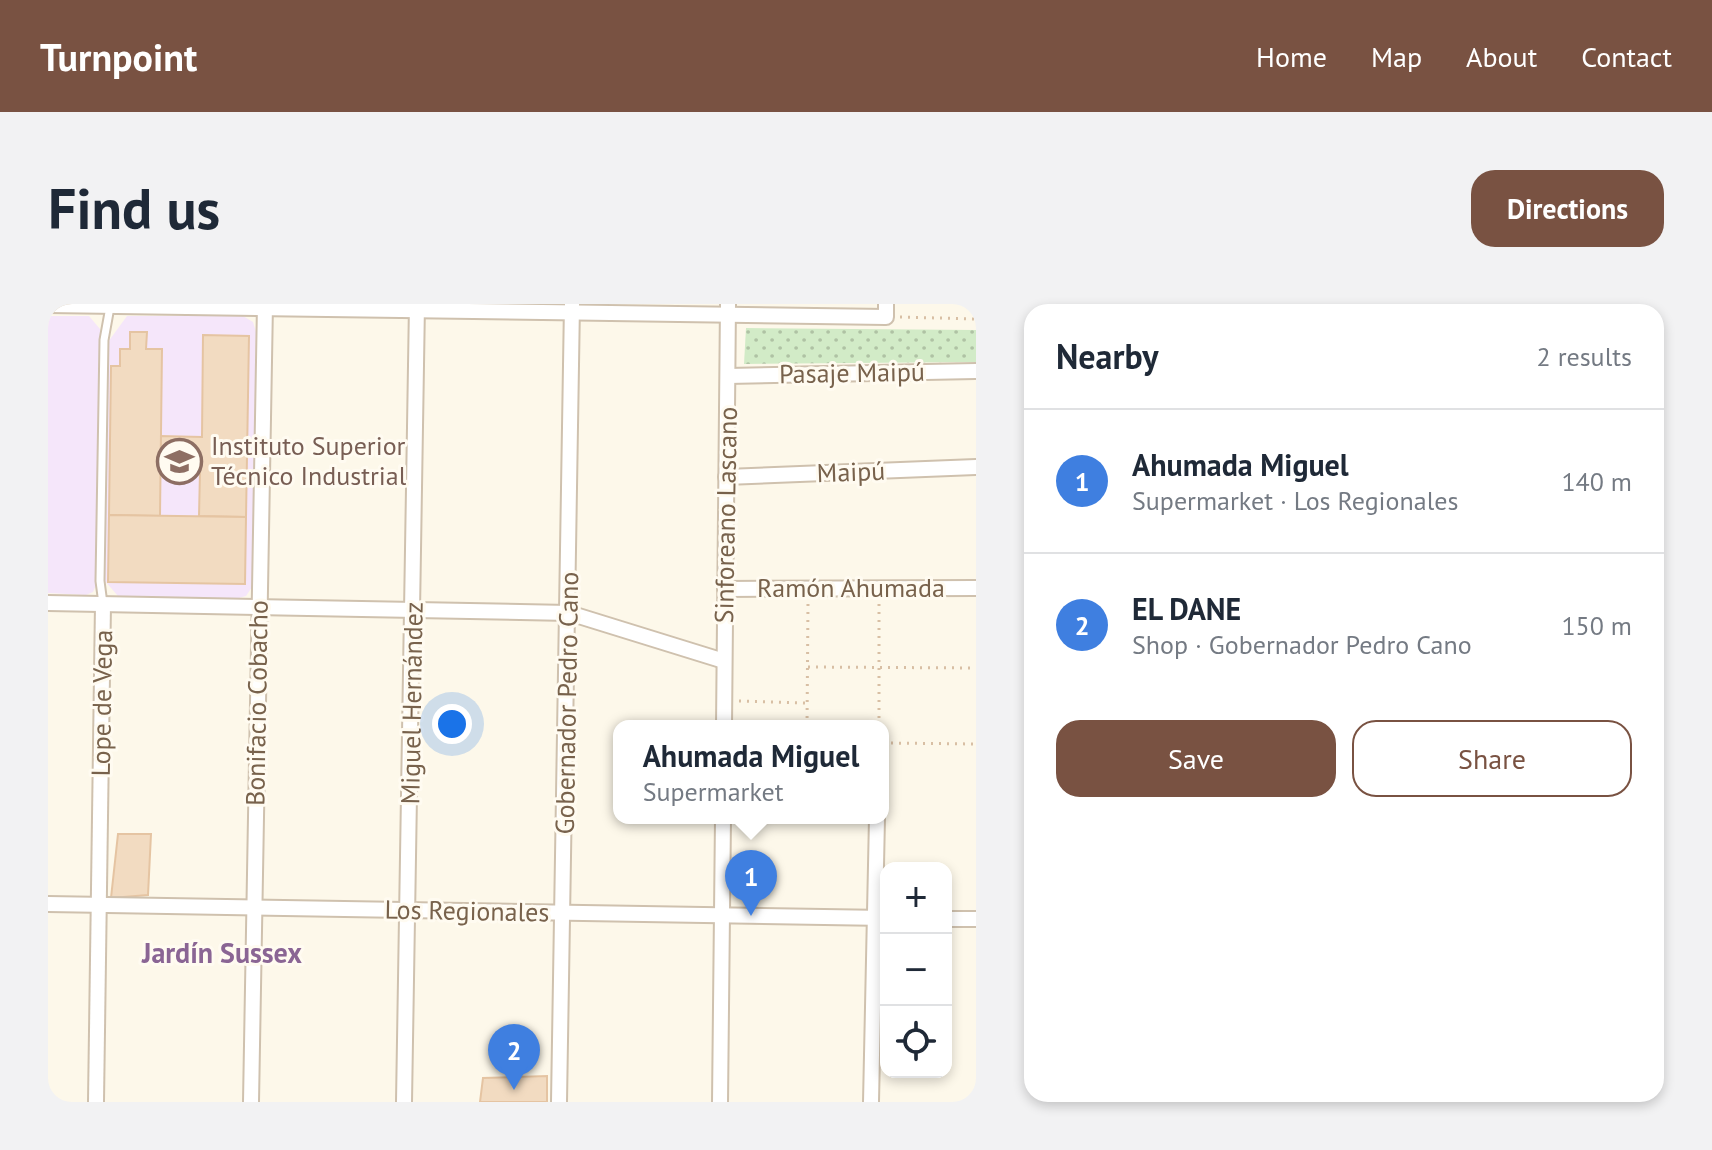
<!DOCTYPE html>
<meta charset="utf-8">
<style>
body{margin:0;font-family:"PT Sans",sans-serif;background:#f2f2f3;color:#1f2937}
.controls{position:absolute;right:24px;bottom:24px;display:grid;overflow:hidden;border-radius:16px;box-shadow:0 4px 12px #0003}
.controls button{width:72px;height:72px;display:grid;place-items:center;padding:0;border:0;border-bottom:2px solid #e0e1e3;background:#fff;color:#1f2937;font:40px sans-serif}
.you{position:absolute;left:404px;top:420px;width:28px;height:28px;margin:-20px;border:6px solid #fff;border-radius:50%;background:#1a73e8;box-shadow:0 0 0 12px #1a73e833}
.badge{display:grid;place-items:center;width:52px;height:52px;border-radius:50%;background:#795242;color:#fff;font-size:26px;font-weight:700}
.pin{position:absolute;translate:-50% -66px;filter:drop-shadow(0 2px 4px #0008)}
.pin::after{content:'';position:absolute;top:42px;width:28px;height:24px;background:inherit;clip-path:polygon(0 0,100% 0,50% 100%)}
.popup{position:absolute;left:565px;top:416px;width:276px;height:104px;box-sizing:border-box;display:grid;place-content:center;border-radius:16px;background:#fff;filter:drop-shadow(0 2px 6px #0005);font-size:26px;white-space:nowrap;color:#747a83}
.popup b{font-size:30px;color:#1f2937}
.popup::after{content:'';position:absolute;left:50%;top:100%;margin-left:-16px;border:16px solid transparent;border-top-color:#fff}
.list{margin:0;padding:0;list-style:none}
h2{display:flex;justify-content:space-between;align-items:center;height:104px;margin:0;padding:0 32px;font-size:34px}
h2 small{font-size:26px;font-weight:400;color:#747a83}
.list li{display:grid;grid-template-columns:52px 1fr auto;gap:24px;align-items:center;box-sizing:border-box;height:144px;padding:0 32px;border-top:2px solid #e0e1e3}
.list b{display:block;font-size:30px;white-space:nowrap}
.list p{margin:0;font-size:26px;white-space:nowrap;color:#747a83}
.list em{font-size:26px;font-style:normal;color:#747a83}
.actions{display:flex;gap:16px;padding:24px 32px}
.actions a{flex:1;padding:18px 0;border:2px solid #795242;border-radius:24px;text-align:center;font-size:28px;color:#795242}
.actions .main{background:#795242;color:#fff}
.icon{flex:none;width:44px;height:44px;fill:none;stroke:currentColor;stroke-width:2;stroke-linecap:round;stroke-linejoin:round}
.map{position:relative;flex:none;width:928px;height:798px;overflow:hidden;border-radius:24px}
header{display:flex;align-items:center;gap:48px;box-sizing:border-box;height:112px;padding:0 40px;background:#795242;color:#fff}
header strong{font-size:38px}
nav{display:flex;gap:44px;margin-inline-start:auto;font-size:28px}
.intro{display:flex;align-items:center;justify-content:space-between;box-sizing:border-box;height:192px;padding:0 48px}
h1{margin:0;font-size:56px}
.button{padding:20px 36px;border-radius:24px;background:#795242;color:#fff;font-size:28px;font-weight:700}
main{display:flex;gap:48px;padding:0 48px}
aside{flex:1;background:#fff;border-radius:24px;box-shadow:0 4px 12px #0003}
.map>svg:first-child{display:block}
</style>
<header>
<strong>Turnpoint</strong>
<nav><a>Home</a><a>Map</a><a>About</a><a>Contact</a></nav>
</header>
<div class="intro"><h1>Find us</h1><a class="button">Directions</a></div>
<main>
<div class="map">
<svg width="928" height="798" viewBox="0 0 928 798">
<defs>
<pattern id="grass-dots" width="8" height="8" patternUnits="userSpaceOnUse" patternTransform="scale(2)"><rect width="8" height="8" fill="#d2ebc7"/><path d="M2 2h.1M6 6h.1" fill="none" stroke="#afc2a4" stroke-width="1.8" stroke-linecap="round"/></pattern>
</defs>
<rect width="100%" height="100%" fill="#fdf8ea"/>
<!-- education -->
<g fill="#f5e6fa">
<path d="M 0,12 L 41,12 L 52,25 L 49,279 L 45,288 L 38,291 L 0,289 Z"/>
<path d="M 79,12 L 195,12 L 205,18 L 208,28 L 204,283 L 198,292 L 187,295 L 70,292 L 57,277 L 60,38 Z"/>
</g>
<!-- grass -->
<path fill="url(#grass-dots)" d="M 698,24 L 928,26 L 928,58 L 696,60 Z"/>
<!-- building -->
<g fill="#f2dbc1" stroke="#e5c4a2" stroke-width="2">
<path d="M 82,28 L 99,28 L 98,45 L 114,45 L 112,212 L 61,211 L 63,62 L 72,62 L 72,45 L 82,45 Z"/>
<path d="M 155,31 L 201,32 L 198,213 L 151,212 L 152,167 L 113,167 L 113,132 L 154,133 Z"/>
<path d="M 61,211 L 198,213 L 197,280 L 60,278 Z"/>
<path d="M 70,530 L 103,530 L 100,591 L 63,594 Z"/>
<path d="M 499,772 L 499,798 L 432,798 L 435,774 Z"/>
</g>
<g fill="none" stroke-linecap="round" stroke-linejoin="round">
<defs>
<path id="lane" d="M 55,300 L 52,277 L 56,36 L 62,3"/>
<g id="street">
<path d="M 0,1 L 838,13 L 838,0"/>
<path d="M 680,72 L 928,67"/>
<path d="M 678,173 L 928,163"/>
<path d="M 677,285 L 928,284"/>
<path d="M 0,299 L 521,309 L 676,357"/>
<path d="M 676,422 L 680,0"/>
<path d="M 0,600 L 838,614"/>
<path d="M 898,615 L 928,615"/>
<path d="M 48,798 L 55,300"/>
<path d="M 203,798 L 217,0"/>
<path d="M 356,798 L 369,0"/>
<path d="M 511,798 L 524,0"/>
<path d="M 672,798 L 675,514"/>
<path d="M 823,798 L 829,514"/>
</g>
</defs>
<!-- lane casing -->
<use href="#lane" stroke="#cfc1ae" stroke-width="11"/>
<!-- street casing -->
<use href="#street" stroke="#cfc1ae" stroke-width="18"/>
<!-- path -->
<g stroke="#d8bfa4" stroke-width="3" stroke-dasharray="2 6" stroke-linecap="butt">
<path d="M 852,13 L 928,15"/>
<path d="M 760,363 L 928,364"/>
<path d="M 691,397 L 759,399"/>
<path d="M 759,422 L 760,298"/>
<path d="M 831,422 L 831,298"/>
<path d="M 835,439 L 928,440"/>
</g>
<!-- lane -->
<use href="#lane" stroke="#fff" stroke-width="7"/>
<!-- street -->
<use href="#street" stroke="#fff" stroke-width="14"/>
</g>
<!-- icons -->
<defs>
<symbol id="university-ring" viewBox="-11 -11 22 22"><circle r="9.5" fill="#fffbf1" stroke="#8d6e63" stroke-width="1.5"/><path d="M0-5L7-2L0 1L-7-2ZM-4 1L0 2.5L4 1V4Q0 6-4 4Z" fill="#8d6e63"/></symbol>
</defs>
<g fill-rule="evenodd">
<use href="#university-ring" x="106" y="132" width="51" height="51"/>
</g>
<g text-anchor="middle" stroke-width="6" stroke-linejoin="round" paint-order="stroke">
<!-- street labels -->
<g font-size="26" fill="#78624c" stroke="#fffbf1">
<text transform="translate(804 69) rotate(-1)" y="9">Pasaje Maipú</text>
<text transform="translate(803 168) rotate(-2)" y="9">Maipú</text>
<text transform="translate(678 211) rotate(-89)" y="9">Sinforeano Lascano</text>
<text x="803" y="293">Ramón Ahumada</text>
<text transform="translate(54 399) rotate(-89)" y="9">Lope de Vega</text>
<text transform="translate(209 399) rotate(-89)" y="9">Bonifacio Cobacho</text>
<text transform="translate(364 399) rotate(-89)" y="9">Miguel Hernández</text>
<text transform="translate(519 399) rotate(-89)" y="9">Gobernador Pedro Cano</text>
<text transform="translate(419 607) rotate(1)" y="9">Los Regionales</text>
</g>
<!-- education labels -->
<g font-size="26" fill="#785e54" stroke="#fffbf1" text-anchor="start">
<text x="163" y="151">Instituto Superior<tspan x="163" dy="30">Técnico Industrial</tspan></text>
</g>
<!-- neighbourhood labels -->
<g font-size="28" font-weight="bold" fill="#8a6594" stroke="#fffbf1">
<text x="174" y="659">Jardín Sussex</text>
</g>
</g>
</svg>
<div class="controls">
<button>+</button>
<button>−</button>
<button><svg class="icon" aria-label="locate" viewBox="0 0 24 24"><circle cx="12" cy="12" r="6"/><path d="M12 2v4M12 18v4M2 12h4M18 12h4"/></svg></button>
</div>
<div class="you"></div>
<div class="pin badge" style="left:703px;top:612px;background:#3f7fe0">1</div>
<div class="popup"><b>Ahumada Miguel</b>Supermarket</div>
<div class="pin badge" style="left:466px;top:786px;background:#3f7fe0">2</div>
</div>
<aside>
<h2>Nearby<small>2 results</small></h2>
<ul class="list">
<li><span class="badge" style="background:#3f7fe0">1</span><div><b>Ahumada Miguel</b><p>Supermarket · Los Regionales</p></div><em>140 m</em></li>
<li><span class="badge" style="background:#3f7fe0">2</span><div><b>EL DANE</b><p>Shop · Gobernador Pedro Cano</p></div><em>150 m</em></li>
</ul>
<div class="actions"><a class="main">Save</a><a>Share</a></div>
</aside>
</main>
